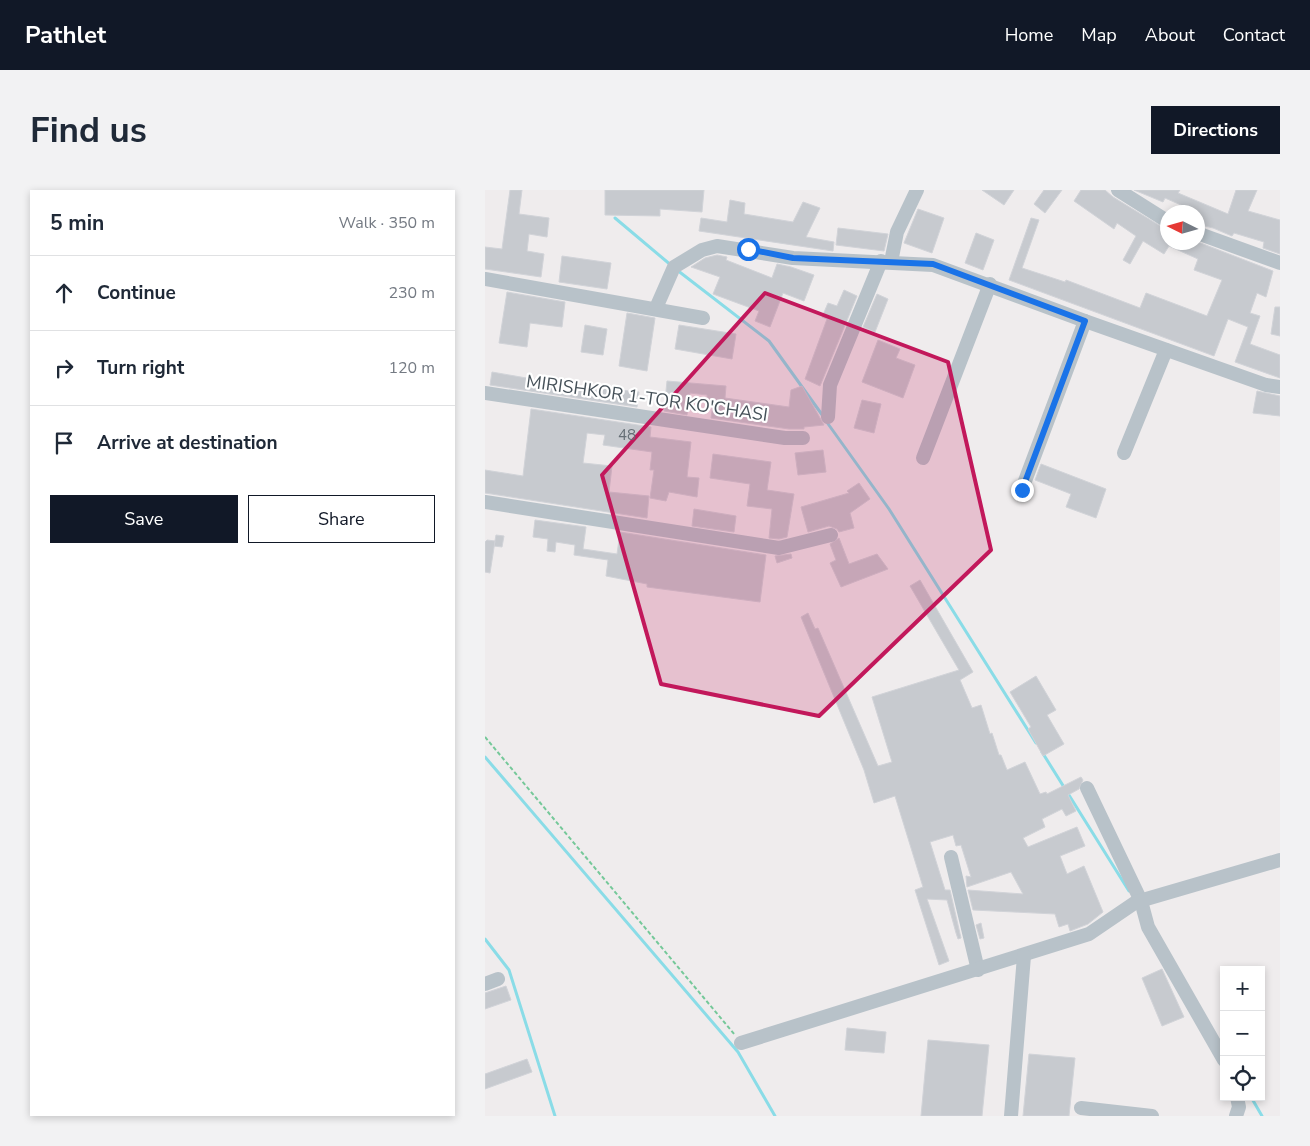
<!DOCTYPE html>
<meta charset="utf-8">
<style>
body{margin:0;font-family:"Nunito Sans",sans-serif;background:#f2f2f3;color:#1f2937}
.controls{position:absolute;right:15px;bottom:15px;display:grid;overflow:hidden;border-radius:0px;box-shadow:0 2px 8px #0003}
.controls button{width:45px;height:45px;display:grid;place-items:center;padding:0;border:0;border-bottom:1px solid #e0e1e3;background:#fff;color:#1f2937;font:25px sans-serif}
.compass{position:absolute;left:675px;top:15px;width:45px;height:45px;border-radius:50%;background:#fff;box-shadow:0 2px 8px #0003;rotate:275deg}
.stop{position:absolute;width:15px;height:15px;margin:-11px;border:4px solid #1a73e8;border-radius:50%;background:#fff}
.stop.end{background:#1a73e8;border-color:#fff;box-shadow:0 1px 5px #0008}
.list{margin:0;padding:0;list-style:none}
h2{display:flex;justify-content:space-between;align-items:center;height:65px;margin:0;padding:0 20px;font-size:21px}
h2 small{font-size:16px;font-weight:400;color:#747a83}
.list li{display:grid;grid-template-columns:32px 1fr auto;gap:15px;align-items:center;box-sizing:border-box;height:75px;padding:0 20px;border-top:1px solid #e0e1e3}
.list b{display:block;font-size:19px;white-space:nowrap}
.list em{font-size:16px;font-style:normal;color:#747a83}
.actions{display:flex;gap:10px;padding:15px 20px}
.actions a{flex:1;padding:11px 0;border:1px solid #111827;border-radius:0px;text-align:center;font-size:18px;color:#111827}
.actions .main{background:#111827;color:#fff}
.icon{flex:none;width:28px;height:28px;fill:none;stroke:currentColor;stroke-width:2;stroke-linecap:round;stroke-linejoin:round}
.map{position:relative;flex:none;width:795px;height:926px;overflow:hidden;border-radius:0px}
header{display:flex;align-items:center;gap:30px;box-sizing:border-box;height:70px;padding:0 25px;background:#111827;color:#fff}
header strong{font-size:24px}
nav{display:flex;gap:28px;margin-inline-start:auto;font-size:18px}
.intro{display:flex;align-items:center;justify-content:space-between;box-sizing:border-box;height:120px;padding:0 30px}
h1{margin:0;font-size:35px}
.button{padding:12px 22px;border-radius:0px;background:#111827;color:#fff;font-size:18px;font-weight:700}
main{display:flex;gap:30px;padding:0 30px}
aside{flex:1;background:#fff;border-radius:0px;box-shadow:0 2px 8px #0003}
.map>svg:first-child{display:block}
</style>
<header>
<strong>Pathlet</strong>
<nav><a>Home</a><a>Map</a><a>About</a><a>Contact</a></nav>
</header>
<div class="intro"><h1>Find us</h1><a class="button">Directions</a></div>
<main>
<aside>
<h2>5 min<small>Walk · 350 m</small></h2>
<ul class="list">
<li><svg class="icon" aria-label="ahead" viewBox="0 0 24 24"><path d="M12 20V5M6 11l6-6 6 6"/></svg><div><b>Continue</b></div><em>230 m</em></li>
<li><svg class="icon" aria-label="right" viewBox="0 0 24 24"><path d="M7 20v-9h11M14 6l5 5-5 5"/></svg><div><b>Turn right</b></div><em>120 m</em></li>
<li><svg class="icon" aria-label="arrive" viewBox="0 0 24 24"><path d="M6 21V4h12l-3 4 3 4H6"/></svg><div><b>Arrive at destination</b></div></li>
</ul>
<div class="actions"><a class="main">Save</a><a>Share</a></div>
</aside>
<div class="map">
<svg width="795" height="926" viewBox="0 0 795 926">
<rect width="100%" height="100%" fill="#efeced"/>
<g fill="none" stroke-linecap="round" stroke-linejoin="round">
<!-- stream -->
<g stroke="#8adce7" stroke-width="3">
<path d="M 130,28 L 187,76"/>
<path d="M 192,80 L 284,151 L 338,226"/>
<path d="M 341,231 L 404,319 L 551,553"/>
<path d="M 557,562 L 644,701"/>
<path d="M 0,567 L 253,862 L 290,926"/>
<path d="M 0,749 L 24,780 L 70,926"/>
<path d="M 766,907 L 777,926"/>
</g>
</g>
<!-- building -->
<g fill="#c7cacf" stroke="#d1d3d8">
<path d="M 25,0 L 37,0 L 34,24 L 64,28 L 62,47 L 44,44 L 42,61 L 59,64 L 56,87 L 0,79 L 0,57 L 17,59 Z"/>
<path d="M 120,0 L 219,0 L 217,22 L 175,19 L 175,26 L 120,25 Z"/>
<path d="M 497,0 L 529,0 L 519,15 Z"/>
<path d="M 559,0 L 577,0 L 560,23 L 549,14 Z"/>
<path d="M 596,0 L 620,0 L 628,7 L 682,40 L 682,52 L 713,52 L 788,81 L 781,107 L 772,103 L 765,123 L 775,126 L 765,154 L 795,165 L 795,188 L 750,172 L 763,137 L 743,129 L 729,166 L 524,90 L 546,28 L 554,30 L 537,78 L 580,92 L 581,90 L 655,118 L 661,103 L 722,126 L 737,90 L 709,80 L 713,69 L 684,56 L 679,64 L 658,51 L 645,74 L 638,70 L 651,46 L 632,33 L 629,39 L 589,11 Z"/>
<path d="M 649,0 L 695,0 L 693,3 L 743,24 L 751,0 L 772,0 L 763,21 L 795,30 L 795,64 L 778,58 L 779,52 L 749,43 L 747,46 L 728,38 L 712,34 L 712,22 L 680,8 L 678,12 Z"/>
<path d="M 245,10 L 260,13 L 259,24 L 308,32 L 318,12 L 335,18 L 321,47 L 349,52 L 348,61 L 214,41 L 216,28 L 242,32 Z"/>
<path d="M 433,19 L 459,28 L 447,63 L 419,53 Z"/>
<path d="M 353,38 L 403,44 L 399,61 L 351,55 Z"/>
<path d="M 491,43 L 509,50 L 498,80 L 480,73 Z"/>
<path d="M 232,65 L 242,67 L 241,70 L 287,88 L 292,74 L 306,77 L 329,85 L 319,111 L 298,103 L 285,137 L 270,131 L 274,121 L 228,104 L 235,87 L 206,77 L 220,68 Z"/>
<path d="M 77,66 L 126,73 L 122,99 L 74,92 Z"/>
<path d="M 359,100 L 372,106 L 335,196 L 320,189 L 342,129 L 337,127 L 343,113 L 352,116 Z"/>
<path d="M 22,102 L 80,112 L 77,137 L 45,133 L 42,157 L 14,153 Z"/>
<path d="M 392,104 L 403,109 L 390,142 L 378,137 Z"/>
<path d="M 790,117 L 795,117 L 795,146 L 786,144 Z"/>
<path d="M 142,123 L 170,128 L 162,181 L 134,176 Z"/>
<path d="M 100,135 L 122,139 L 118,165 L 96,162 Z"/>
<path d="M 194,135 L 251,144 L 247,169 L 190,159 Z"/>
<path d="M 393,150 L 415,159 L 411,168 L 430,175 L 418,208 L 377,192 Z"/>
<path d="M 7,182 L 116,201 L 117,198 L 154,202 L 152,217 L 5,195 Z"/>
<path d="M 182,191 L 241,196 L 240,208 L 304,217 L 306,200 L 317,196 L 339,235 L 319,237 L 319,239 L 304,239 L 226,228 L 228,214 L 222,213 L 222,205 L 205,203 L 202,225 L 179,221 Z"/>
<path d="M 772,201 L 795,206 L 795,226 L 768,223 Z"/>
<path d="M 377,210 L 396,214 L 389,243 L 369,238 Z"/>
<path d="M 46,219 L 166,237 L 165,247 L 206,252 L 202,287 L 214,288 L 212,307 L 184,302 L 181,311 L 165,308 L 169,280 L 165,280 L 167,262 L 118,255 L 120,245 L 102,243 L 98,273 L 127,276 L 124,302 L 164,306 L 162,328 L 0,303 L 0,280 L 38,286 Z"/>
<path d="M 338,260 L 341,282 L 313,285 L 310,263 Z"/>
<path d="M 228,264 L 286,272 L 282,300 L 309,304 L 302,347 L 294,349 L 284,348 L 287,319 L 262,316 L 265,294 L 225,288 Z"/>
<path d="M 556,274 L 621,299 L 611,328 L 581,317 L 586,304 L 550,290 Z"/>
<path d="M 374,293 L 385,309 L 365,323 L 369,338 L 354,342 L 352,339 L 344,336 L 323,342 L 316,317 L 364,303 L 362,301 Z"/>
<path d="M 209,319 L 251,326 L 249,342 L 207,336 Z"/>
<path d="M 50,330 L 101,337 L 98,359 L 132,364 L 135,342 L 281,365 L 275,412 L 162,397 L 162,394 L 121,386 L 123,370 L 89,365 L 90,355 L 71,352 L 70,362 L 62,361 L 63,349 L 48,347 Z"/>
<path d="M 11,345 L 19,346 L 17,357 L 9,356 Z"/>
<path d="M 354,348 L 364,374 L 392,364 L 403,379 L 356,397 L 345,373 L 351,370 L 345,354 Z"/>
<path d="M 2,350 L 10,351 L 5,383 L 0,382 L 0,352 Z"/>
<path d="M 306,364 L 307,368 L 292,373 L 290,366 Z"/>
<path d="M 435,390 L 488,482 L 475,490 L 487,518 L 496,515 L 505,544 L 507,543 L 514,565 L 516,565 L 522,580 L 540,572 L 555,604 L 561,602 L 562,604 L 596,587 L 598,590 L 594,599 L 583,605 L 591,621 L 581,626 L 577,619 L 557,629 L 560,637 L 538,648 L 543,657 L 592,637 L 600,656 L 575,666 L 582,684 L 599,676 L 618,722 L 603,734 L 585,741 L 583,734 L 574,737 L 570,724 L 488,720 L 483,700 L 538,704 L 526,682 L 482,697 L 481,686 L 486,687 L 476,655 L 471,656 L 468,645 L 445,652 L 460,700 L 465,700 L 476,748 L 473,749 L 471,743 L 462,710 L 442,709 L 464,771 L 454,775 L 430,700 L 438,697 L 410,606 L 389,613 L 379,580 L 316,427 L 323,423 L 330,439 L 333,438 L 393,576 L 407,572 L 387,507 L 474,480 L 425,396 Z"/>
<path d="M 551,486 L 571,520 L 562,525 L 579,554 L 558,566 L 543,539 L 546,537 L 525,502 Z"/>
<path d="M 496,733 L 499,748 L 495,749 L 491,735 Z"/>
<path d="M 677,779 L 699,827 L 677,836 L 657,788 Z"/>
<path d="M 21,796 L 26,810 L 0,819 L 0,803 Z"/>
<path d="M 362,838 L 401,842 L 399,863 L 360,860 Z"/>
<path d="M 443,850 L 504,855 L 497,926 L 436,926 Z"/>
<path d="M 544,864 L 590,868 L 584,926 L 538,926 Z"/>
<path d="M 42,869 L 47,882 L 0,899 L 0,884 Z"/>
</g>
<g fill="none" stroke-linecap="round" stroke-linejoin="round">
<!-- path -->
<path stroke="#75c899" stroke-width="2" stroke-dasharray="4 2.5" stroke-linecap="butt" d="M 0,547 L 250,845"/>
<!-- minor -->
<g stroke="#b8c2c9" stroke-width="14">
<path d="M 633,0 L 682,31"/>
<path d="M 712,43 L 795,73"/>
<path d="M 406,72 L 412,42 L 432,0"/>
<path d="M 0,89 L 218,128"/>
<path d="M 171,118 L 189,77 L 217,60 L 232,56 L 308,68 L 448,75 L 600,131 L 781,195 L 795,197"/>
<path d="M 0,203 L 300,248 L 318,248"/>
<path d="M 343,227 L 345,195 L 396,71"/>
<path d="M 639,263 L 681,160"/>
<path d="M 438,268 L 505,94"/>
<path d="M 537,299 L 600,131"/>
<path d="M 0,312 L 294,358 L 346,345"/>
<path d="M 602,598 L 656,711 L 663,737 L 739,870"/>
<path d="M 466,667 L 493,780"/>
<path d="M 0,794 L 13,789"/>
<path d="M 256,853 L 604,744 L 651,712 L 795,670"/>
<path d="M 596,918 L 667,926"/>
<path d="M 526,926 L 539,766"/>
<path d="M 751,926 L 754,917 L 752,907"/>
</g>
</g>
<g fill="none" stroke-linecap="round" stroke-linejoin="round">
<!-- route -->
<path stroke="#1a73e8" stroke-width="6" d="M 263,59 L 308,68 L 448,74 L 600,131 L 537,300"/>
</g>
<!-- marked area -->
<path fill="#c2185b" fill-opacity="0.2" stroke="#c2185b" stroke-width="4" stroke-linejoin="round" d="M 280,103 L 463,172 L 506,360 L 334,526 L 176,494 L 117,285 Z"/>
<g text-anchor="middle" stroke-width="4.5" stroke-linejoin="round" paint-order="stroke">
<!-- number labels -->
<g font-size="15" fill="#666f76">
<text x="142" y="250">48</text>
</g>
<!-- street labels -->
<g font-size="18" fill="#465159" stroke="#fff">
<text transform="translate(162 208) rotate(8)" y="6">MIRISHKOR 1-TOR KO'CHASI</text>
</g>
</g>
</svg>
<div class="controls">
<button>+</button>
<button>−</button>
<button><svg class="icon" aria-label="locate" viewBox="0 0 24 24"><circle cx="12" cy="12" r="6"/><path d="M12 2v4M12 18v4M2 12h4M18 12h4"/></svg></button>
</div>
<svg class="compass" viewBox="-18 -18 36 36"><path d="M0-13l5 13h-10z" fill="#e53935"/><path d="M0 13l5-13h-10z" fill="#747a83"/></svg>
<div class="stop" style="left:263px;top:59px"></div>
<div class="stop end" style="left:537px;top:300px"></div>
</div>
</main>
